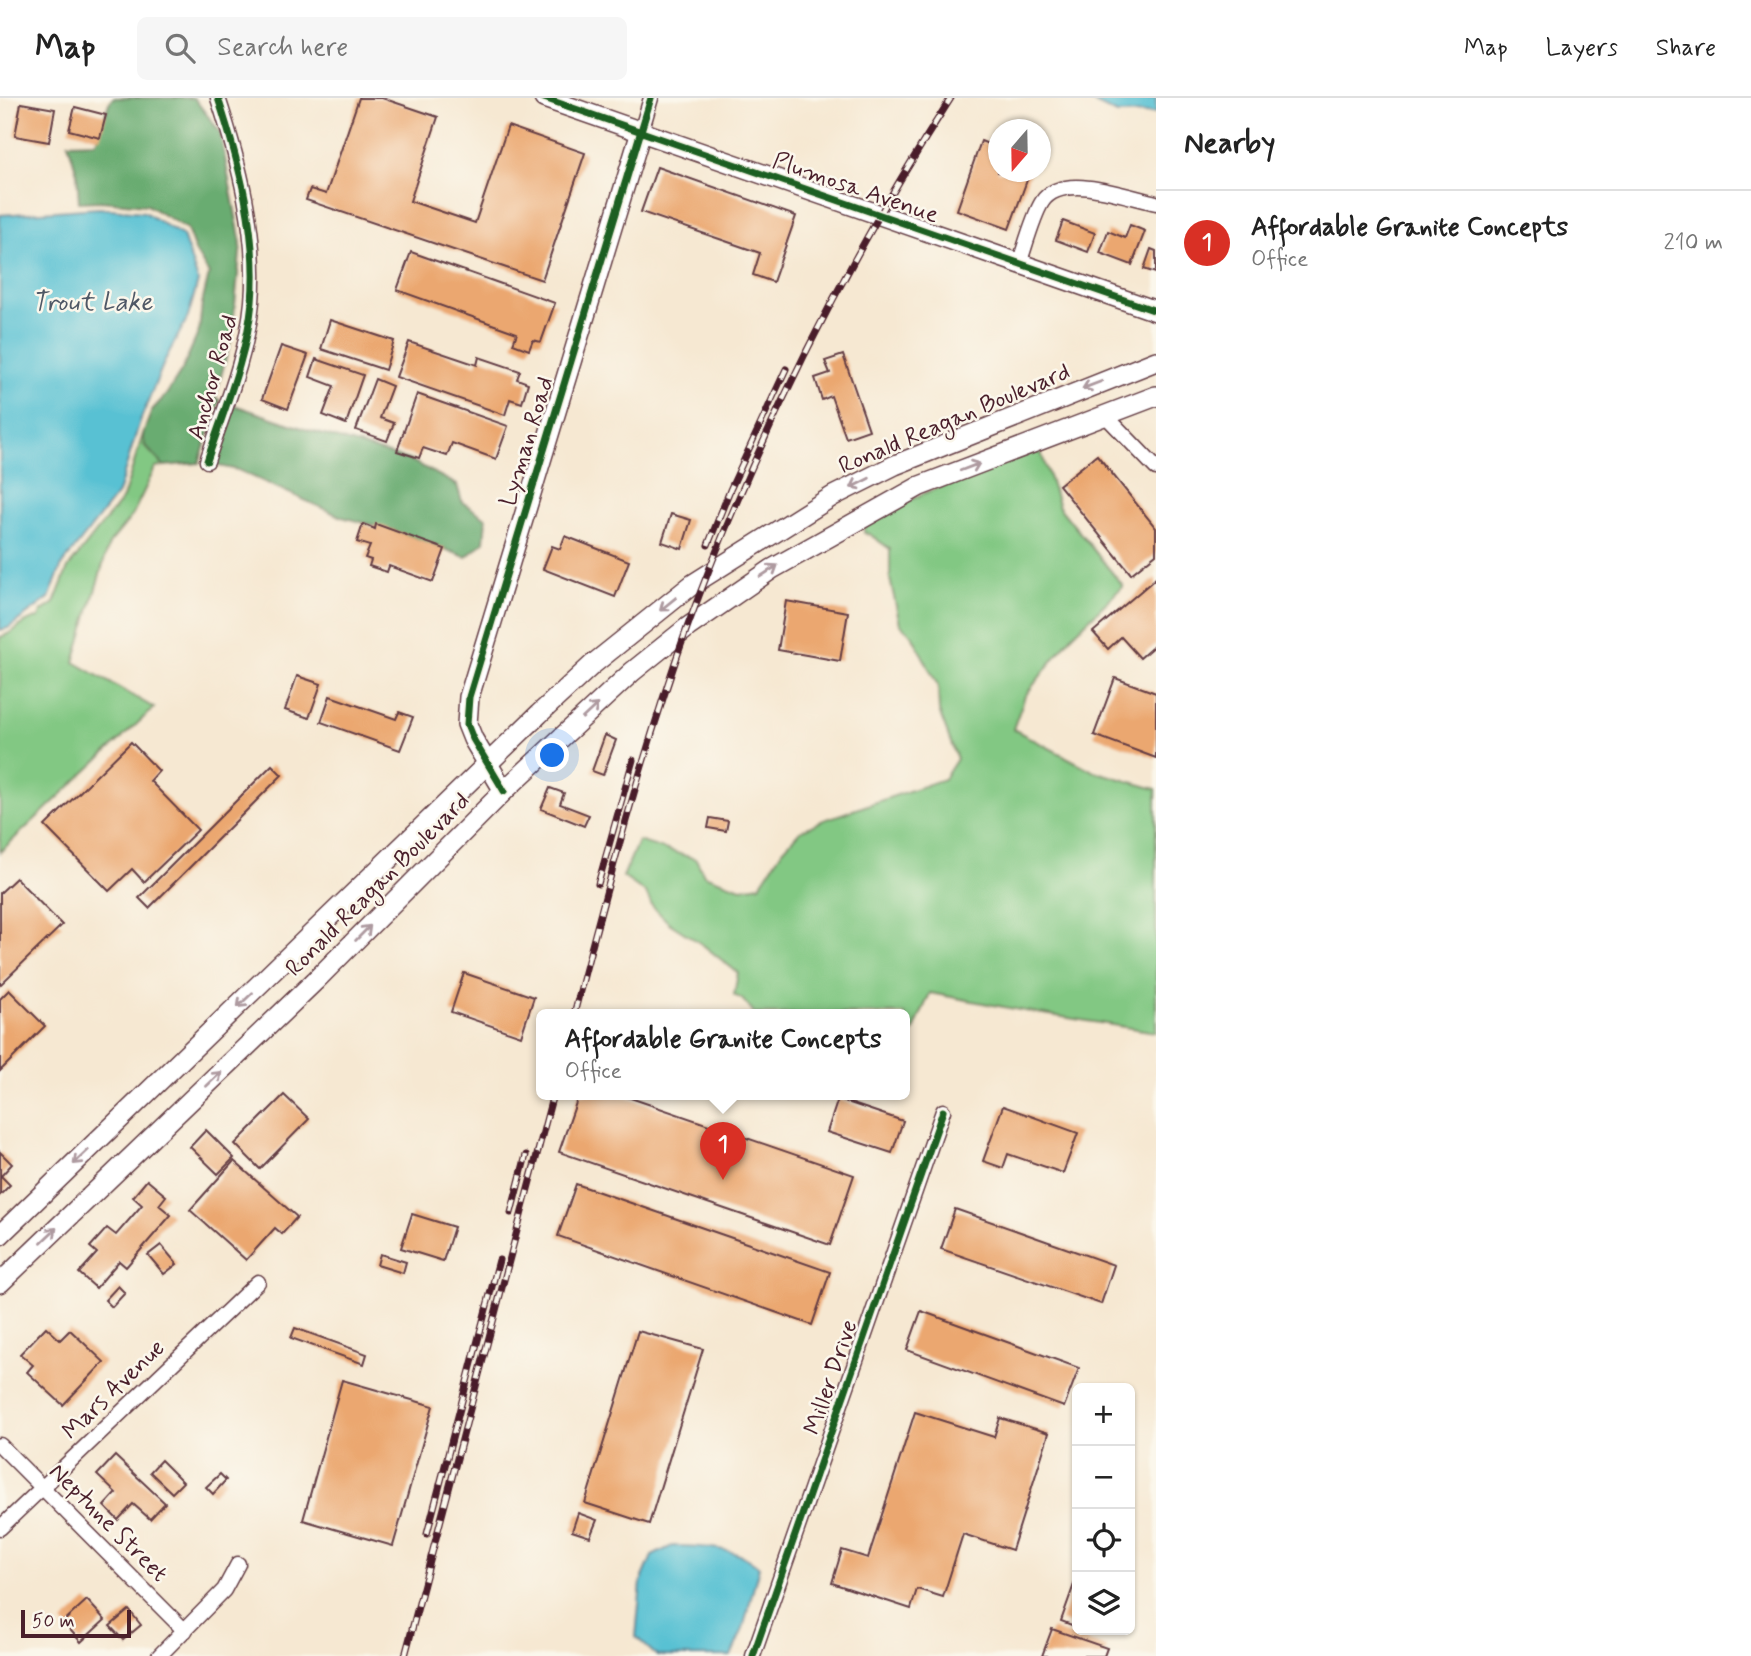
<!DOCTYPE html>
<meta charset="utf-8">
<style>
body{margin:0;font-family:Mynerve,sans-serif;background:#f6f6f6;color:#222}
.controls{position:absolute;right:21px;bottom:21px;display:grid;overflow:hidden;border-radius:10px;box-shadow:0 2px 5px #0004}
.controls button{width:63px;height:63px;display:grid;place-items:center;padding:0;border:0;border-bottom:2px solid #e0e0e0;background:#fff;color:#222;font:35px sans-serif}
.compass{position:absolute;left:988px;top:21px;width:63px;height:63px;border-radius:50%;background:#fff;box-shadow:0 2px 5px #0004;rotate:200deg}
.scale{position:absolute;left:21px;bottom:18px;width:110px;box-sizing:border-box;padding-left:7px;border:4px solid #4a1f2b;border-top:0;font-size:19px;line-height:24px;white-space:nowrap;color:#4a1f2b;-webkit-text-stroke:5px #fbf7ec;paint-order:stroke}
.you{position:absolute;left:553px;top:658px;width:24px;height:24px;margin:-18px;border:5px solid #fff;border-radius:50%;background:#1a73e8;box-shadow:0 0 0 10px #1a73e833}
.badge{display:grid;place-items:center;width:46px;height:46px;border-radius:50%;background:#d93025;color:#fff;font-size:23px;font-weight:700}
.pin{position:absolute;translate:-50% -58px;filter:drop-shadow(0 2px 4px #0008)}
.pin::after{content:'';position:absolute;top:37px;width:24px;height:21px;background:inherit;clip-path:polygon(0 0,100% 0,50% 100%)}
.popup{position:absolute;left:536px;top:911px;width:374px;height:91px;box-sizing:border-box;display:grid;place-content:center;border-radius:10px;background:#fff;filter:drop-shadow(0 2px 5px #0005);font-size:23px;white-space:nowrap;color:#767676}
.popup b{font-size:26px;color:#222}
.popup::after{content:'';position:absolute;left:50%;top:100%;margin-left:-14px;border:14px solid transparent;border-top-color:#fff}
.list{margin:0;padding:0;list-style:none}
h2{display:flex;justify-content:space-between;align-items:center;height:91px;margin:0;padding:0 28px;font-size:30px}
h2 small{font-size:23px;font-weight:400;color:#767676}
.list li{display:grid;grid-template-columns:46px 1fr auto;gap:21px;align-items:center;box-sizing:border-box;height:105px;padding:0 28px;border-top:2px solid #e0e0e0}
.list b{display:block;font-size:26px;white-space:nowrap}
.list p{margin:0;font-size:23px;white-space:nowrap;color:#767676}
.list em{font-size:23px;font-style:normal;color:#767676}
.icon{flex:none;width:38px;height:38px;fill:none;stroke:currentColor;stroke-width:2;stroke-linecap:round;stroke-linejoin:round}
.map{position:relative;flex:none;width:1156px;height:1558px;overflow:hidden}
header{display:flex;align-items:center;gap:42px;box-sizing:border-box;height:98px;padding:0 35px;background:#fff;border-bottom:2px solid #e0e0e0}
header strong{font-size:33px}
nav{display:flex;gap:38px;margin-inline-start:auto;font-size:24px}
.search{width:490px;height:63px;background:#f6f6f6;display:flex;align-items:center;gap:18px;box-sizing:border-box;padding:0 24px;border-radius:10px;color:#767676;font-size:26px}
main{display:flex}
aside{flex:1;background:#fff}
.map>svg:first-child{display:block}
</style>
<header>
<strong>Map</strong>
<div class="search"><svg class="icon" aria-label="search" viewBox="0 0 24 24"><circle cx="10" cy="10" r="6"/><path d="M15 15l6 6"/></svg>Search here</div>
<nav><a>Map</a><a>Layers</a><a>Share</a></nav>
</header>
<main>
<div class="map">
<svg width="1156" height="1558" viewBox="0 0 1156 1558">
<rect width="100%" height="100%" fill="#fbf7ec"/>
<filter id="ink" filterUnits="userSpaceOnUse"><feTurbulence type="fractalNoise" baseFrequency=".0143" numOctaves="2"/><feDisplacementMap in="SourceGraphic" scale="14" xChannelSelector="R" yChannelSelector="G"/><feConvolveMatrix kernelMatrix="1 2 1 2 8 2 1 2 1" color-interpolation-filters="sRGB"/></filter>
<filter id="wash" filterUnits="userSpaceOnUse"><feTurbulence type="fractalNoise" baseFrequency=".00686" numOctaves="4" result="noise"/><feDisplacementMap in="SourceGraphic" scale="28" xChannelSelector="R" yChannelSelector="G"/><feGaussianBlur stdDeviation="1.57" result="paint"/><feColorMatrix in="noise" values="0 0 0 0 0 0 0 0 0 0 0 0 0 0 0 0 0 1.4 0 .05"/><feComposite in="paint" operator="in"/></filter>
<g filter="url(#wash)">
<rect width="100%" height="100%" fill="#f6e8d2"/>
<!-- green -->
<g fill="#82c883" stroke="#667457" stroke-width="2">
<path d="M 143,336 L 145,348 L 164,368 L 155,370 L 132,418 L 109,446 L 74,564 L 154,610 L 0,754 L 0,539 C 14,536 24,521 39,520 L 41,514 L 54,505 L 68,470 L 123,400 Z"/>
<path d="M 1040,351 L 1059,409 L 1123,488 L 1070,540 L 1025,598 L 1013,631 L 1093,673 L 1156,691 L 1156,934 L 1025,913 L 930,895 L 914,932 L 905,943 L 905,916 L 755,916 L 742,901 L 734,897 L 738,875 L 703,847 L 669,825 L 652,808 L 646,795 L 623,779 L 638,743 L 696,761 L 704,777 L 741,790 L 760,787 L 782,753 L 800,733 L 824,722 L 944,681 L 957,661 L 939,613 L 938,588 L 912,537 L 900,526 L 890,481 L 890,451 L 869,436 L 864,435 L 864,427 L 922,396 Z"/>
</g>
<!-- forest -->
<g fill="#69ac71" stroke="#5a664e" stroke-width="2">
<path d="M 113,0 L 194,0 L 220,34 L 241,145 L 232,238 L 215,300 L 220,302 L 199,365 L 164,368 L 145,348 L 143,336 L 152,312 L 166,297 L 182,272 L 199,233 L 202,206 L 209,176 L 195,153 L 187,131 L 147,107 L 100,103 L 79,104 L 77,75 L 68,45 L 96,44 L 109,5 Z"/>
<path d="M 234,307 L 305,331 L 412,363 L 457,387 L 462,404 L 486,420 L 484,444 L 466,459 L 392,432 L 342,419 L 238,372 L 214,367 Z"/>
</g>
<!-- water -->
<g fill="#58c1d3" stroke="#51707f" stroke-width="2">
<path d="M 1084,0 L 1156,0 L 1156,15 L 1117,16 Z"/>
<path d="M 99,110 L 144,114 L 183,138 L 198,183 L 188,219 L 165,262 L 140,323 L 118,395 L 62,467 L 49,500 L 8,530 L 0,532 L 0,117 Z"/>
<path d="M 672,1448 C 700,1448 738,1449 759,1469 L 743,1531 L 731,1558 L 657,1558 L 636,1539 L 641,1484 L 652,1458 Z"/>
</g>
<g id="blocks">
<!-- building -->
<g fill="#eba76f">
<path d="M 359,0 L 382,0 L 438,19 L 410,103 L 475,125 L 508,28 L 585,55 L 542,182 L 306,102 L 310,91 L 326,96 Z"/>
<path d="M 21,5 L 55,11 L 49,44 L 15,38 Z"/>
<path d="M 75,9 L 106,17 L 100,40 L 69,32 Z"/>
<path d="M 981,43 L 998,50 L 998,74 L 1030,74 L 1009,131 L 957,112 Z"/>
<path d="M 657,69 L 796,118 L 773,184 L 753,177 L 760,155 L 641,114 Z"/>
<path d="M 1063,123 L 1095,135 L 1088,154 L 1056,142 Z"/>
<path d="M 1130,127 L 1145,133 L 1132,167 L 1100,155 L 1108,133 L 1125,140 Z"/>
<path d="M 1151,151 L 1156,153 L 1156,175 L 1144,171 Z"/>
<path d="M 411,154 L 555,205 L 541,244 L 533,242 L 529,252 L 513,246 L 517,235 L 397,192 Z"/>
<path d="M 330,222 L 394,243 L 385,272 L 321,251 Z"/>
<path d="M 409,244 L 477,267 L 479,259 L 520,273 L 517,281 L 528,285 L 522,305 L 510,301 L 505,317 L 396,279 Z"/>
<path d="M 281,248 L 308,257 L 288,311 L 262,301 Z"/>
<path d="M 843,257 L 869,332 L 846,340 L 831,298 L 822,302 L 815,280 L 830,275 L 825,263 Z"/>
<path d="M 316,261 L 363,277 L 346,326 L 323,317 L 334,288 L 310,279 Z"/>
<path d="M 375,281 L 392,288 L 380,320 L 394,325 L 387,343 L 356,332 Z"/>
<path d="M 417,296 L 508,328 L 496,361 L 452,345 L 447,358 L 423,350 L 419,360 L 397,353 Z"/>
<path d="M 1097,357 L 1156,430 L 1156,456 L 1131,476 L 1059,387 Z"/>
<path d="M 671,416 L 691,422 L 682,451 L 662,444 Z"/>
<path d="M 363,426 L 375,431 L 376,426 L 445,451 L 433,484 L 389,468 L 387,474 L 369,468 L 371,462 L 365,460 L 370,448 L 357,444 Z"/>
<path d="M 565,438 L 629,463 L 615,499 L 543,471 L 552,448 L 560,451 Z"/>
<path d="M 1156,480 L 1156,546 L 1140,560 L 1121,539 L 1108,551 L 1093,534 Z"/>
<path d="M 786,503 L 848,514 L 840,563 L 778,552 Z"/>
<path d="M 297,578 L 321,586 L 309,620 L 285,612 Z"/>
<path d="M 1115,580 L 1156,595 L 1156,660 L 1094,637 Z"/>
<path d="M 330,598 L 396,621 L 399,614 L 413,619 L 400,652 L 321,624 Z"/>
<path d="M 605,637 L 616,642 L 603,677 L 592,673 Z"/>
<path d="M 131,644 L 159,673 L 150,683 L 198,732 L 144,784 L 132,771 L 109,793 L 45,728 Z"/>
<path d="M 272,667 L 282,677 L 149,810 L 139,800 Z"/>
<path d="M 550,690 L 564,695 L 560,706 L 589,717 L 584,728 L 541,711 Z"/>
<path d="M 710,720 L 728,723 L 726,733 L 708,730 Z"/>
<path d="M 16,780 L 62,827 L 0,887 L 0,795 Z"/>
<path d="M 464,875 L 534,899 L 521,938 L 451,914 Z"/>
<path d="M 9,892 L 45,928 L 0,973 L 0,901 Z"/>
<path d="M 579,996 L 619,996 L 854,1077 L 830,1147 L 559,1054 Z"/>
<path d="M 284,997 L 309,1021 L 260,1071 L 235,1046 Z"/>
<path d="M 838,1001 L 903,1023 L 892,1055 L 827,1034 Z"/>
<path d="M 1003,1008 L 1078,1035 L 1063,1075 L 1008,1056 L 1003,1070 L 983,1063 Z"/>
<path d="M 206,1032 L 234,1060 L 218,1076 L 190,1049 Z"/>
<path d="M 0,1054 L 12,1066 L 1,1078 L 10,1087 L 0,1097 Z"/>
<path d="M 234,1063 L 297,1119 L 282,1136 L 275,1130 L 246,1162 L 190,1112 Z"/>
<path d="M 147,1082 L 166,1098 L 159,1107 L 171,1117 L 126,1169 L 119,1163 L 96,1190 L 79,1175 L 97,1155 L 90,1149 L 107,1130 L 116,1137 L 142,1107 L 133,1099 Z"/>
<path d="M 576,1086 L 830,1174 L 812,1227 L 558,1138 Z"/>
<path d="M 955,1111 L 1114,1167 L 1101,1206 L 941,1151 Z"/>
<path d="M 412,1116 L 454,1129 L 443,1163 L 401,1150 Z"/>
<path d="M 161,1147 L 177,1166 L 164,1176 L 148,1157 Z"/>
<path d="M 380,1156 L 406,1164 L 403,1175 L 377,1167 Z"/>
<path d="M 118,1188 L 125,1195 L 112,1209 L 105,1202 Z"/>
<path d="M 921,1213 L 1079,1270 L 1064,1309 L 907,1252 Z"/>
<path d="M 46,1229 L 60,1242 L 70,1232 L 104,1264 L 63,1307 L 27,1274 L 33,1267 L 20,1256 Z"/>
<path d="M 295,1230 L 367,1256 L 364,1266 L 291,1240 Z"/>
<path d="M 638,1233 L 703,1251 L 649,1426 L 585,1405 Z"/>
<path d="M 342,1282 L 433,1308 L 393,1448 L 303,1422 Z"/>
<path d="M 915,1314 L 994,1339 L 1000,1320 L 1049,1335 L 1012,1452 L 963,1436 L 943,1499 L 917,1491 L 911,1511 L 832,1485 L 842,1452 L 868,1460 Z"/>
<path d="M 115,1358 L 165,1405 L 150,1421 L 133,1406 L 118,1422 L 104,1408 L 116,1395 L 97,1377 Z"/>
<path d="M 161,1362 L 183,1384 L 172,1395 L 150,1374 Z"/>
<path d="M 220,1376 L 226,1382 L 213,1396 L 206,1389 Z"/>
<path d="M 578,1415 L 597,1422 L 590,1439 L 572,1433 Z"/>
<path d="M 1077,1478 L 1077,1529 L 1061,1523 Z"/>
<path d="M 87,1502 L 105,1522 L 81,1544 L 63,1524 Z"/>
<path d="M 129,1512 L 141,1527 L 123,1542 L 110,1528 Z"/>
<path d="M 1052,1531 L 1107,1550 L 1104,1558 L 1042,1558 Z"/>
</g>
</g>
</g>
<g filter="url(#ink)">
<use href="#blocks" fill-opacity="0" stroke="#643d44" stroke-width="2"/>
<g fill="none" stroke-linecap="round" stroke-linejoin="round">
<defs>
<g id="street">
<path d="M 641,34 L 651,0"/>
<path d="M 1019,166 C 1025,149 1033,118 1042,104 C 1062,73 1126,99 1156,105"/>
<path d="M 1105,317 L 1156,370"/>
<path d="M 207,363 C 224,312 247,258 252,204 C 258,136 239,64 218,0"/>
<path d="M 0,1347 L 185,1533"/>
<path d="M 0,1430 L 258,1184"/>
<path d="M 159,1558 L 224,1492 L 238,1466"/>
<path d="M 753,1558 L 943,1013"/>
</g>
<g id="secondary">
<path d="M 544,0 L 1156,213"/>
<path d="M 504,693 L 473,641 L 467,626 L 469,599 L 641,34"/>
<path d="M 0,1137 L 539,616 L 592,567 L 693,486 L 833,398 L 895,367 L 1156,263"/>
<path d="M 0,1185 L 315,883 L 504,693 L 632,574 L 688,529 L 772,471 L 920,388 L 1156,298"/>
</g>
</defs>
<!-- street casing -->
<use href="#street" stroke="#643d44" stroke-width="17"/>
<!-- secondary casing -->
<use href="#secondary" stroke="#643d44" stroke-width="22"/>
<!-- street -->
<use href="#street" stroke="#fff" stroke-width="14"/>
<!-- secondary -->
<use href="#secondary" stroke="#fff" stroke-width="19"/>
<defs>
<g id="rail">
<path d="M 708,447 L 730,392 L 786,271"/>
<path d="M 598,786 L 633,662"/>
<path d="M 574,916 C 608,786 642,656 687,530 C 755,344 844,166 951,0"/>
<path d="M 511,1115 L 526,1057"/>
<path d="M 427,1436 L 499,1162"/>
<path d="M 405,1558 L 553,996"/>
</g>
</defs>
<!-- rail casing -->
<use href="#rail" stroke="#4a1f2b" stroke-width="7"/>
<!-- rail -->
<use href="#rail" stroke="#fbf7ec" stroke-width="4.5" stroke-dasharray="13" stroke-linecap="butt"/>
<defs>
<g id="cycleway">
<path d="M 544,0 L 1156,213"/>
<path d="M 207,363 C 224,312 247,258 252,204 C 258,136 239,64 218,0"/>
<path d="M 504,693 L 473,641 L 467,626 L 469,599 L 651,0"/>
<path d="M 753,1558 L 943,1013"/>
</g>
</defs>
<!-- cycleway casing -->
<use href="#cycleway" stroke="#fbf7ec" stroke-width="11"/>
<!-- cycleway -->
<use href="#cycleway" stroke="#1b5e20" stroke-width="7"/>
</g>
<!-- one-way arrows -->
<defs><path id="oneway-shaft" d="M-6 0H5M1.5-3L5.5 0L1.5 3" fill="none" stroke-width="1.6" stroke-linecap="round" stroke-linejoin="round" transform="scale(1.75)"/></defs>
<g stroke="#ae9aa0">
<use href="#oneway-shaft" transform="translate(1092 287) rotate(159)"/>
<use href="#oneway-shaft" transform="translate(970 369) rotate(-21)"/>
<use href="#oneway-shaft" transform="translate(860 385) rotate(153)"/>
<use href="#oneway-shaft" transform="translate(769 473) rotate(-33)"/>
<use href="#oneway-shaft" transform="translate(668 506) rotate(141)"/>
<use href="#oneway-shaft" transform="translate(590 613) rotate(-43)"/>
<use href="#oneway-shaft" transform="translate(363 835) rotate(-45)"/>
<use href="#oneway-shaft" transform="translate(245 902) rotate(136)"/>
<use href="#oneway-shaft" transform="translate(214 981) rotate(-44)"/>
<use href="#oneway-shaft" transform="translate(81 1059) rotate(136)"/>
<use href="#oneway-shaft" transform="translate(49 1137) rotate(-44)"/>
</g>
</g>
<g text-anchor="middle" stroke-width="5" stroke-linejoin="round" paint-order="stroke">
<!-- street labels -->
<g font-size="24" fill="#4a1f2b" stroke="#fbf7ec">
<text transform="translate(856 89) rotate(19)" y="8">Plumosa Avenue</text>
<text transform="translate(212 279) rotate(-74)" y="8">Anchor Road</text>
<text transform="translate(954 320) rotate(-23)" y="8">Ronald Reagan Boulevard</text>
<text transform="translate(526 343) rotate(-73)" y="8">Lyman Road</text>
<text transform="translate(377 786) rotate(-45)" y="8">Ronald Reagan Boulevard</text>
<text transform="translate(830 1279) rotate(-71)" y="8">Miller Drive</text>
<text transform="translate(113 1291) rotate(-44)" y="8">Mars Avenue</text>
<text transform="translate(109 1424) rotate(45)" y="8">Neptune Street</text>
</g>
<!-- water labels -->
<g font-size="26" font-style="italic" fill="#4f5866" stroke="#fbf7ec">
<text x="92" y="212">Trout Lake</text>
</g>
</g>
</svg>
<div class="controls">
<button>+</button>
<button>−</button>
<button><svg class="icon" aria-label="locate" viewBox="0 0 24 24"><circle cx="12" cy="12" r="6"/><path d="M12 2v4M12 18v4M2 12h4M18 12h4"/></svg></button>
<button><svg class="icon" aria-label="layers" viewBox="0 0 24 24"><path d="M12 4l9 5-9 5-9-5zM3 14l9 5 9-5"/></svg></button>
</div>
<svg class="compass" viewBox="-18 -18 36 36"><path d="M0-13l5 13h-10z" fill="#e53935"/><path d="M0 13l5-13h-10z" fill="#767676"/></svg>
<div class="scale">50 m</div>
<div class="you"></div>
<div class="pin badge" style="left:723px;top:1082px">1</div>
<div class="popup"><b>Affordable Granite Concepts</b>Office</div>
</div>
<aside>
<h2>Nearby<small></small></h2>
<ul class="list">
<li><span class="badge">1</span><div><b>Affordable Granite Concepts</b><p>Office</p></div><em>210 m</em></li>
</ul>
</aside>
</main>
